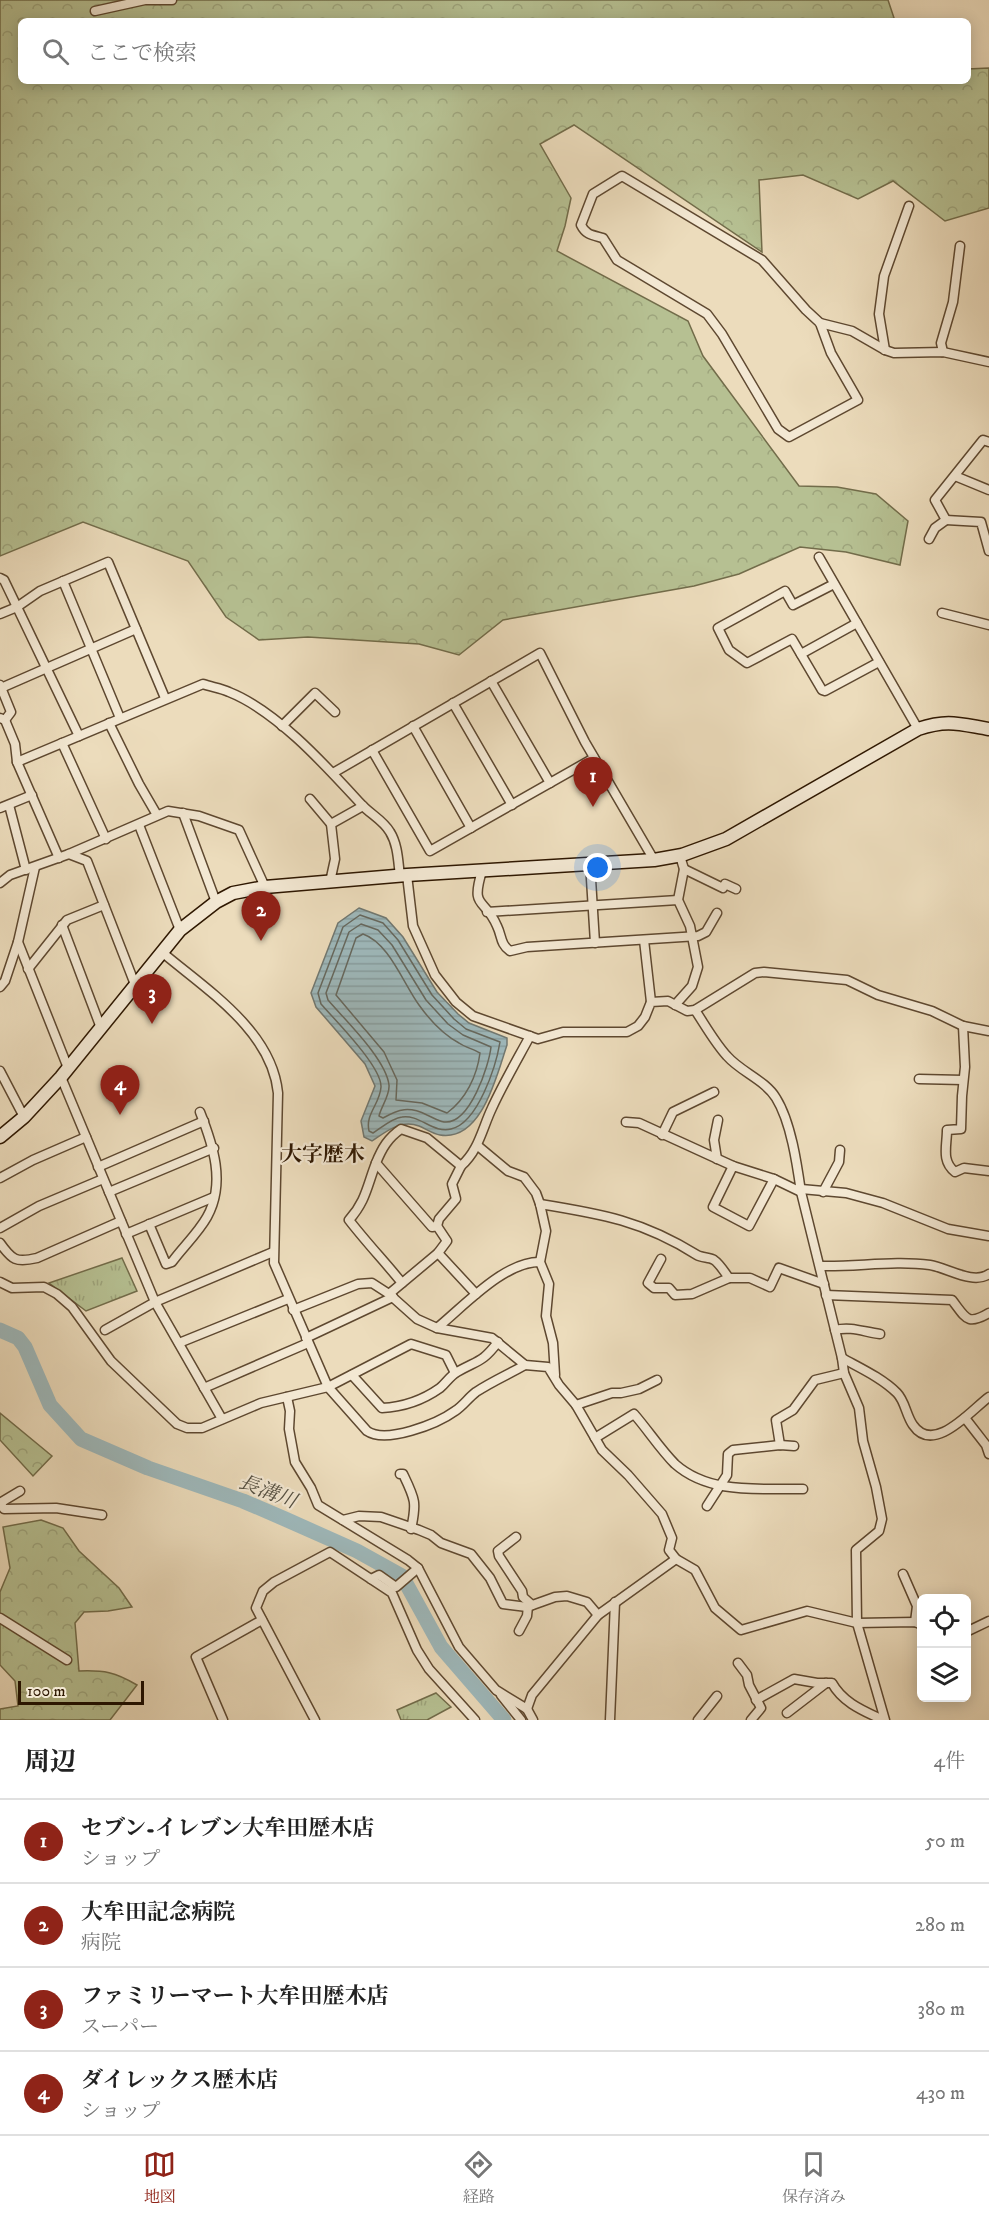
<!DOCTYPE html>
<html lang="ja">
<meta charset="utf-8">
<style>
body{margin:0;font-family:"IM FELL DW Pica","Noto Serif JP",serif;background:#f2f2f2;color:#222}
.controls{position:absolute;right:18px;bottom:18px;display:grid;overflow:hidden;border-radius:9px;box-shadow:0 3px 15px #0003}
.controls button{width:54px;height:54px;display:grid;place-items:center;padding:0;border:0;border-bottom:2px solid #e0e0e0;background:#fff;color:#222;font:30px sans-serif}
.scale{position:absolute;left:18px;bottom:15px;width:126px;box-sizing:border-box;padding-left:6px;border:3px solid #2e1701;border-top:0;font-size:16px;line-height:21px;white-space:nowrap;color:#2e1701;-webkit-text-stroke:4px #f3e8d3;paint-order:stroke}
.you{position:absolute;left:598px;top:868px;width:21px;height:21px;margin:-15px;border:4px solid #fff;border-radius:50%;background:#1a73e8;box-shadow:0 0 0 9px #1a73e833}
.badge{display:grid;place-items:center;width:39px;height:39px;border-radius:50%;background:#8f2418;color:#fff;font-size:20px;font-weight:700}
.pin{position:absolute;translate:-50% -50px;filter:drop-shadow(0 2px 3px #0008)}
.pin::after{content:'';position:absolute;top:32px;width:21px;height:18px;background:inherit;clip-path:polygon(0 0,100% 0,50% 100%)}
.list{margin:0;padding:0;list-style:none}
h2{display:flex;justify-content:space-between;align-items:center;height:78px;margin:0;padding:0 24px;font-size:26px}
h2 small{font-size:20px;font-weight:400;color:#767676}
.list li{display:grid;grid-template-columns:39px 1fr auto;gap:18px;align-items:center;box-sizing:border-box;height:84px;padding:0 24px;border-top:2px solid #e0e0e0}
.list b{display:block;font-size:22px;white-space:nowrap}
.list p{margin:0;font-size:20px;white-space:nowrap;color:#767676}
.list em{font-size:20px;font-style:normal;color:#767676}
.icon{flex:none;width:33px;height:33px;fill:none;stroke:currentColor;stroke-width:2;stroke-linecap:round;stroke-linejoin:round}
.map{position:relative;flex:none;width:989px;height:1720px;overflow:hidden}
.search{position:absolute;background:#fff;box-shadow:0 3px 15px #0003;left:18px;right:18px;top:18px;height:66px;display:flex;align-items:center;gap:15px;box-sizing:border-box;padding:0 21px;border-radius:9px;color:#767676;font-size:22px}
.sheet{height:414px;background:#fff}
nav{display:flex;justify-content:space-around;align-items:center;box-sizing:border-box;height:84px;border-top:2px solid #e0e0e0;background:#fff;font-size:16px;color:#767676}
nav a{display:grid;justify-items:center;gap:3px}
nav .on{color:#8f2418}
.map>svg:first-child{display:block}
</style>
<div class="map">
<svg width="989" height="1720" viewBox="0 0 989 1720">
<defs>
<pattern id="forest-crowns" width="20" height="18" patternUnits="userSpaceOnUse" patternTransform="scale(1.5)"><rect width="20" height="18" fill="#b6c092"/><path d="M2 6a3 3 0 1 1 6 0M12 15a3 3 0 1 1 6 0" fill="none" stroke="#9da47c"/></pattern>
<pattern id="park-tufts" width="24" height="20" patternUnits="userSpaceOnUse" patternTransform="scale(1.5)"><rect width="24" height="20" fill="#b6c092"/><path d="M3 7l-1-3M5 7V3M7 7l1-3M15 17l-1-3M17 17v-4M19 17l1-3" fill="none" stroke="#9da47c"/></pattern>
<pattern id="water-rules" width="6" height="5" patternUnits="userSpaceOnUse" patternTransform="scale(1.5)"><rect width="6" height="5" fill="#9eb9bc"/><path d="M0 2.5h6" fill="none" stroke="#889ea0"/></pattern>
</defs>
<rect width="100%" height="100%" fill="#ecdcbc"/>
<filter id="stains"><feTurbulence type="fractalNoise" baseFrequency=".00333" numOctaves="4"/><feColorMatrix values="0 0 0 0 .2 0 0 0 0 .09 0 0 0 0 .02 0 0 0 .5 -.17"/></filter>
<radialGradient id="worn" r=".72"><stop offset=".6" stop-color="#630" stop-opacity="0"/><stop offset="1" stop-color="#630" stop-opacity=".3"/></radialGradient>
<!-- forest -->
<g fill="url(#forest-crowns)" stroke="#726c4a" stroke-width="1.5">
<path d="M 0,0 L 888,0 L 895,21 L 21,21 L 21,81 L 968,81 L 968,69 L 989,68 L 989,208 L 945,221 L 893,181 L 858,199 L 803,175 L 759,180 L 762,252 L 574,125 L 540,144 L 571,198 L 565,226 L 557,251 L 688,321 L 703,356 L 799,486 L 837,487 L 876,494 L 908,521 L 900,565 L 846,552 L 800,547 L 739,574 L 694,586 L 503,620 L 459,655 L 419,644 L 308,637 L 259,640 L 226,617 L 188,561 L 83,522 L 0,556 Z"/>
<path d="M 0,1413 L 52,1456 L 33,1476 L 0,1440 Z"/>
<path d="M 41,1520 L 63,1528 L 79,1551 L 119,1588 L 132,1607 L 108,1611 L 84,1612 L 75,1623 L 79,1671 C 104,1670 115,1672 137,1685 L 110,1720 L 0,1720 L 0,1709 L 18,1706 L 15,1681 L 0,1665 L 0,1592 L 10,1568 L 3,1527 Z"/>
</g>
<!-- park -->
<g fill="url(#park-tufts)" stroke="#726c4a" stroke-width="1.5">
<path d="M 122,1258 L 137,1291 L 86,1311 L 49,1283 Z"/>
<path d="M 436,1693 L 451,1707 L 427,1720 L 401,1720 L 397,1710 Z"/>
</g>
<!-- water -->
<path fill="url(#water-rules)" stroke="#717871" stroke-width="1.5" d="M 359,908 L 386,918 L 403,937 L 437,992 L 458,1014 L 469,1023 L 507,1038 L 507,1045 C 497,1074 482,1142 440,1135 C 433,1134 426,1129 419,1126 C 401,1119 387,1131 372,1141 L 364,1137 L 361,1121 L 375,1086 L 365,1064 L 316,1007 L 311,993 L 338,923 Z"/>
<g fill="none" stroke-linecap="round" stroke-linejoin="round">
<!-- shore -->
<g stroke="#66685e" stroke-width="1.5">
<path d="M 360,915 L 383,923 L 398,940 L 432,995 L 454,1019 L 466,1029 L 500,1042 C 496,1066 478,1123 451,1129 C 434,1134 419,1114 402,1117 C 392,1118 381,1128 373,1133 L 369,1131 C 365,1114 380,1104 381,1087 C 382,1067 335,1020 321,1004 L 318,993 L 343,927 Z"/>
<path d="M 361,924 L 378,930 L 392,945 L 426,1000 L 448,1024 L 463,1035 L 491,1047 C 489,1065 470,1125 444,1122 C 438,1121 432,1117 427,1115 C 409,1106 399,1109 383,1118 L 379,1116 C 381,1107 390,1095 389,1085 C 386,1059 345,1020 328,1000 L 326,993 L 349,932 Z"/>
<path d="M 363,934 C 389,943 403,983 419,1005 C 429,1019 444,1035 459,1043 C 465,1047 473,1049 480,1053 C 477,1076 466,1099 447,1113 L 422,1103 L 396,1100 L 397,1080 L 384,1052 L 336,995 L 356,938 Z"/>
</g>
<!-- river -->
<path stroke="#9eb9bc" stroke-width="15" d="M 0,1330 L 18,1338 L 25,1347 L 50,1405 L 81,1439 L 148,1468 L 243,1501 L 285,1519 L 357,1551 L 402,1576 L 441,1647 L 504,1720"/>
<defs>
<g id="street">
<path d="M 95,11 L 145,0 L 172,0"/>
<path d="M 622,176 L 762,260 L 806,310 L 820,323 L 831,353 L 858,400 L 789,437 L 778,429 L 722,334 L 707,314 L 617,260 L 603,238 C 592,235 586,235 581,225 L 593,194 Z"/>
<path d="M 820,323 L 852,331 L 885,350 L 894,353 L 943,352 L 989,362"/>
<path d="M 885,350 L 879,314 L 884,276 L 909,206"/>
<path d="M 943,352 L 941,343 L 953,302 L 960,246"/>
<path d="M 955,476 L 989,490"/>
<path d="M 946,520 L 981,522 L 989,551"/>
<path d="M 929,539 L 935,528 L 946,520 L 935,500 L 983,440 L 989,442"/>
<path d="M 819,557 L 918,729"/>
<path d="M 0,578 L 4,580 L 79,736"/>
<path d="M 63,581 L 120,718"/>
<path d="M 834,584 L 793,605 L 785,591 L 718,628 L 729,650 L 747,663 L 792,639 L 822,690 L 825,691 L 879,662"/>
<path d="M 942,613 L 989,625"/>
<path d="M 0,614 L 17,607 L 40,591 L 108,562 L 165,698"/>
<path d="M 801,654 L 857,623"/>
<path d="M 491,681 L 550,783"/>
<path d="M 0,685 L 11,712 L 5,720"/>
<path d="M 1,688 L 136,629"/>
<path d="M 453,703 L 512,805"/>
<path d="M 0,718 L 5,720 L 15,744 L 17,762 L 59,858"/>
<path d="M 109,723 L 139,784 L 157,815"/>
<path d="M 282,726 L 315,693 L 335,712"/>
<path d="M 413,726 L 471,828"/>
<path d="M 62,743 L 106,839"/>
<path d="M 372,750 L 430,851 L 594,758"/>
<path d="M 17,762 L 203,684 C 211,687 221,688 229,692 C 277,711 326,766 361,804 C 370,814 383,820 390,832 C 398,845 398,861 400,876"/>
<path d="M 333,773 L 540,653 L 585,742 L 654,860"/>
<path d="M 310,799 L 331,824"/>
<path d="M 9,805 L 26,870"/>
<path d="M 0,808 L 32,795"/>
<path d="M 183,813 L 216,902"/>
<path d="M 139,825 L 180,930"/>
<path d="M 69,854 L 87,861 L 136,987"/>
<path d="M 590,863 L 595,943"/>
<path d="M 35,867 L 18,942 L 68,1068"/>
<path d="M 684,869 L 723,888 L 725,884 L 736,889"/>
<path d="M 482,871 C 470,910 485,897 497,926 C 502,936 500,944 510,951 L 527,947 L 698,936 L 706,932 L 717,913"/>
<path d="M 407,875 L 413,926 L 435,975 L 456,1002 L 473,1016 L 538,1039 L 563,1032 L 627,1032 L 638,1026 L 645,1017 L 651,1002 L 668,1001 L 687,1011 L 695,1010 L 755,973 L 764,972 L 847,980 L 878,995 L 932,1011 L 963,1026 L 989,1031"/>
<path d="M 330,882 L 335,859 L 331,824 L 363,806"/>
<path d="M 0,883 L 10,875 L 69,854 L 168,811 L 199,816 L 239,830 L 265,887"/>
<path d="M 487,912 L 678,900"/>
<path d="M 62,925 L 101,1028"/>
<path d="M 644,940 L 651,1002"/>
<path d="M 163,953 C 207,990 272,1031 278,1093 L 274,1263 L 328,1387 L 367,1431 C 386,1444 437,1424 455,1411 C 463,1406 468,1398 476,1392 C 491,1382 509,1374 525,1365"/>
<path d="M 28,969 L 67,920 L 104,905"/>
<path d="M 0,987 L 5,981 L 18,942"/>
<path d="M 675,1005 L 692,986 L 698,967 L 690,926 L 678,900 L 684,869 L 680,856"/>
<path d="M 695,1010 C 705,1025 715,1043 727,1056 C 741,1072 765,1080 776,1098 C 791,1122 797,1164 801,1192 L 842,1358 L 844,1373 L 859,1408 L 863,1441 L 876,1487 L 882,1519 L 879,1531 L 856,1550 L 857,1623 L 885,1720"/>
<path d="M 963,1026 L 965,1067 L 962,1096 L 961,1129 L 947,1130 C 947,1146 941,1161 955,1172 L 964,1168 L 989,1171"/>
<path d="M 0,1071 L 24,1117"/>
<path d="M 61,1077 L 155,1302 L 222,1419"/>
<path d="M 919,1079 L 963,1080"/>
<path d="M 626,1122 L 639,1123 L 733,1166"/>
<path d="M 662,1135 L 673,1112 L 714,1092"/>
<path d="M 478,1146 L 508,1171 L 524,1177 L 536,1193 L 540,1204 L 546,1231 L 540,1262 L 549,1284 L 546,1316 L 553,1343 L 555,1375"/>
<path d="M 717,1159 L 714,1140 L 718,1120"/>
<path d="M 376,1163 C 367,1186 366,1201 349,1220 C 366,1242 385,1262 402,1283"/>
<path d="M 733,1166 L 774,1179 L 749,1226 L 713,1207 Z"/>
<path d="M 98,1167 L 204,1121"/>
<path d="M 0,1178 L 33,1160 L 86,1137"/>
<path d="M 774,1179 L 801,1192"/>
<path d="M 801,1189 L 846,1193 L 883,1203 L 948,1229 L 989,1236"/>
<path d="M 109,1192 L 214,1148"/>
<path d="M 823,1192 L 839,1162 L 840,1150"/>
<path d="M 540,1204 C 602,1214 643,1221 697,1255 C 702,1258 710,1257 714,1260 C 720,1264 725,1273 729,1278 L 750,1278 L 770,1287 L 779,1268 L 824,1284"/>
<path d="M 149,1224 L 166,1264 L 172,1262 C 183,1247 198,1233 207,1217 C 226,1183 213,1145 200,1112"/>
<path d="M 437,1226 L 439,1219 L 456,1199 L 452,1184 L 461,1166"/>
<path d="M 0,1228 L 39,1206 L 103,1179"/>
<path d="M 126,1234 L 214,1197"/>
<path d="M 0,1243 C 12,1260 16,1263 37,1258 L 121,1221"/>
<path d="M 438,1253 L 476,1294"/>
<path d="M 661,1259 L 648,1283 L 654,1288 L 669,1288 L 675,1295 L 692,1294 L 729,1278"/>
<path d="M 821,1266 C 857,1267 894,1260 930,1265 C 948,1268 973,1285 989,1274"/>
<path d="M 0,1282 L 12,1288 L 44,1287 L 57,1294 L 72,1307 L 111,1361 L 177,1424 L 187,1428 L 202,1428 L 261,1403 L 328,1387 L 411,1344 L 446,1355 L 455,1373"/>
<path d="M 389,1294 L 438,1253 L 447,1241 L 437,1226 L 432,1227 L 376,1163 C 382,1148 388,1138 401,1129 L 427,1138 L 461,1166 C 479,1150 482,1129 492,1108 C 503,1084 517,1060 530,1036"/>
<path d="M 826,1295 L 952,1300 C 966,1318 967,1326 989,1313"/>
<path d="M 293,1310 L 358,1284 L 372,1283 L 389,1294 L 417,1319 L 437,1328 L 492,1338 L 525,1365 L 548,1367 L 559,1385 L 576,1405 L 602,1450 L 628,1475 L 662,1514 L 672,1538 L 669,1550 L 676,1559 L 695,1570 L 715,1608 L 741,1630 L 807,1611 L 857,1623 L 915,1622 L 922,1625"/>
<path d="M 437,1328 C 464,1306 505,1261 540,1262"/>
<path d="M 105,1330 L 155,1302 L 273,1252"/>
<path d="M 835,1330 C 851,1326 864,1332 880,1334"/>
<path d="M 306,1338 L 393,1297"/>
<path d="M 179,1343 L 288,1299"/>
<path d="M 842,1358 C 860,1368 882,1378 897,1393 C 905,1401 906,1415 913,1425 C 934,1456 973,1408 989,1397"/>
<path d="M 352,1375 L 382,1408 C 403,1407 423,1400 440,1388 C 446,1383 450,1376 457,1372 C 478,1360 482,1363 498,1342"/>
<path d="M 204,1388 L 308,1343"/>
<path d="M 287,1397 L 290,1411 L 289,1429 L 295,1462 L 311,1488 L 318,1505 L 408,1560 L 418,1568 L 459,1647 L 496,1690 L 527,1709 L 533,1720"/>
<path d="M 576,1405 L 612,1393 L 621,1393 L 639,1389 L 657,1380"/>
<path d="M 965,1418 L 986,1445 L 989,1454"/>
<path d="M 595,1438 L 634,1414 C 648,1430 660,1449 675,1464 C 710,1495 760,1488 803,1489"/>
<path d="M 780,1445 L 776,1420 L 793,1410 L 815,1380 L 844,1373"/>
<path d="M 400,1474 L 403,1474 C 415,1499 417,1502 411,1529"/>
<path d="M 0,1503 L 4,1509 L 56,1508 L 102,1515"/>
<path d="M 0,1503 L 20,1491"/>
<path d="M 707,1506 L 727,1475 L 728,1454 L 733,1450 L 780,1445 L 794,1446"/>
<path d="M 343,1520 L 359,1516 L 381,1517 L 419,1530 L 431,1535 L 441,1543 L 471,1554 L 490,1578 L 503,1604 L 527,1607 L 555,1597 L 567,1596 L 587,1602 L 598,1615"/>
<path d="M 516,1537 L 498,1551 L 499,1556 L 522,1591 L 523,1597 L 532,1605"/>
<path d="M 903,1574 L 917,1606 L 915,1622"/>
<path d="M 371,1579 L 379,1575 L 396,1587 L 418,1568"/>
<path d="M 0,1618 L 67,1660"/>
<path d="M 519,1631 L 527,1616 L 528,1606"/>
<path d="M 966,1632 L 989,1621"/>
<path d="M 738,1663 L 747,1675 L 749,1685 L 761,1708 L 751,1720"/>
<path d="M 501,1695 L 521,1720"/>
<path d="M 756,1700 L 794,1679 L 817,1683 L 832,1683 C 843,1703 864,1711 883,1720"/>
<path d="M 527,1709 L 532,1695 L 598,1615 L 676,1559"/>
<path d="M 787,1713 L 826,1683"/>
<path d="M 223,1720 L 196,1657 L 262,1620"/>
<path d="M 315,1720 L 256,1608 L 263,1591 L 274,1582 L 330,1552 L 392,1593 L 417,1650 L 429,1669 L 475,1720"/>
<path d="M 610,1720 L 615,1602"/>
<path d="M 698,1720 L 717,1696"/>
</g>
<path id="secondary" d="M 0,1137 L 24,1117 L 61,1077 L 180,930 L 216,902 L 233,893 L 265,887 L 407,875 L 654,860 L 682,855 L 726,839 L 918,729 C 948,719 959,724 989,729"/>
</defs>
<!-- street casing -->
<use href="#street" stroke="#5e4830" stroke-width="11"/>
<!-- secondary casing -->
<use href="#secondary" stroke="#2e1701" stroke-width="15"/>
<!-- street -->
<use href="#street" stroke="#f3e8d3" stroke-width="8"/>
<!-- secondary -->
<use href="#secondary" stroke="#f3e8d3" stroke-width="12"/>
</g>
<g text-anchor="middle" stroke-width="4.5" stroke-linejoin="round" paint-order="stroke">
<!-- water labels -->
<g font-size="20" font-style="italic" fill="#555042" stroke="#f3e8d3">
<text transform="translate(268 1491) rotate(21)" y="7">長溝川</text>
</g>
<!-- quarter labels -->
<g font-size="21" font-weight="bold" fill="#2e1701" stroke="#f3e8d3">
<text x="323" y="1161">大字歴木</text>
</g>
</g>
<rect width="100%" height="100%" filter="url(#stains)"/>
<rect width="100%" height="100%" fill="url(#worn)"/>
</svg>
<div class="controls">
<button><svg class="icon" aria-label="locate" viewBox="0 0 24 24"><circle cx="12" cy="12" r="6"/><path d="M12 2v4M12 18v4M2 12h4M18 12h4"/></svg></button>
<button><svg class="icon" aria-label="layers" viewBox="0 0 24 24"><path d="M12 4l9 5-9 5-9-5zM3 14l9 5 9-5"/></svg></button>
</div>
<div class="scale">100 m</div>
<div class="you"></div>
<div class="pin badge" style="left:593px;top:807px">1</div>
<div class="pin badge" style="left:261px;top:941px">2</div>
<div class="pin badge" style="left:152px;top:1024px">3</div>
<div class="pin badge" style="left:120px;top:1115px">4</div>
<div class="search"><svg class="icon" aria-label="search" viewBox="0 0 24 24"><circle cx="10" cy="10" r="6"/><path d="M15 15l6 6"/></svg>ここで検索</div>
</div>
<section class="sheet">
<h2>周辺<small>4件</small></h2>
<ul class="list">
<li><span class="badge">1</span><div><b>セブン-イレブン大牟田歴木店</b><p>ショップ</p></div><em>50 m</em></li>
<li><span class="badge">2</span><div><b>大牟田記念病院</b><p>病院</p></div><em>280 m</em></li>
<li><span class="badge">3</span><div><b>ファミリーマート大牟田歴木店</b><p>スーパー</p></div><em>380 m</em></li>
<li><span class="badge">4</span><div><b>ダイレックス歴木店</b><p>ショップ</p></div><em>430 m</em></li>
</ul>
</section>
<nav>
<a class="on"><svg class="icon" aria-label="map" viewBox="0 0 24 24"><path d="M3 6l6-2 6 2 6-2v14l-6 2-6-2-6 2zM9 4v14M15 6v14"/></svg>地図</a>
<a><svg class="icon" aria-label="directions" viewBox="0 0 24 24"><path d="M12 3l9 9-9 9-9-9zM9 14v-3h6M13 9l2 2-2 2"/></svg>経路</a>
<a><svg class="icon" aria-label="saved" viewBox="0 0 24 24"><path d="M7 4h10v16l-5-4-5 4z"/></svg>保存済み</a>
</nav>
